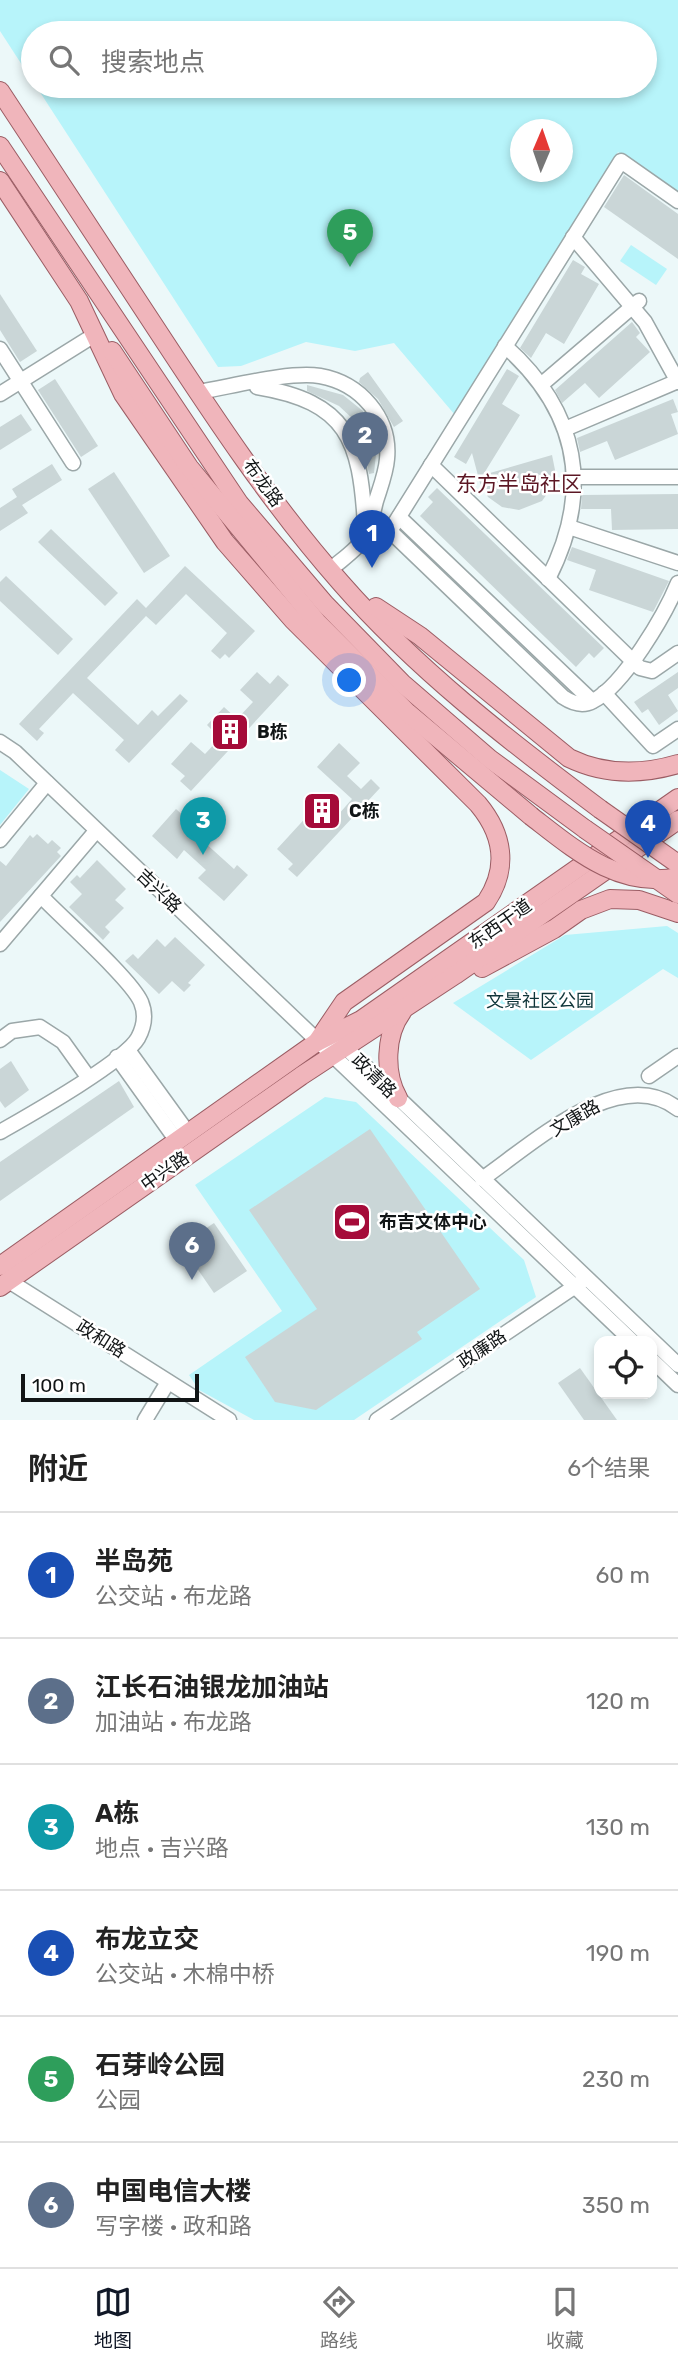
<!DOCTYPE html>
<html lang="zh">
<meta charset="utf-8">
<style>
body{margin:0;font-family:Rubik,"Noto Sans SC",sans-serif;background:#f2f2f2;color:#222}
.controls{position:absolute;right:21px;bottom:21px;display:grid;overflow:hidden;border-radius:14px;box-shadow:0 4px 10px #0003}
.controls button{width:63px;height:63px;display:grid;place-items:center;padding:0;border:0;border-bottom:2px solid #e0e0e0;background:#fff;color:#222;font:35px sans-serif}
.compass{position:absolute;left:510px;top:119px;width:63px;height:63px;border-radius:50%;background:#fff;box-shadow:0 4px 10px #0003;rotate:2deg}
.scale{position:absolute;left:21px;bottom:18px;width:178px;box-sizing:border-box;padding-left:7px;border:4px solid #111516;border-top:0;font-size:19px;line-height:24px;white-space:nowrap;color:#111516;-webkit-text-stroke:5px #fff;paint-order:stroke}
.you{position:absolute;left:350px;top:681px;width:24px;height:24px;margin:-18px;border:5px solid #fff;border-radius:50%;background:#1a73e8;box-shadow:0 0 0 10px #1a73e833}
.badge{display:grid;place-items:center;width:46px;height:46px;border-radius:50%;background:#111827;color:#fff;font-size:23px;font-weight:700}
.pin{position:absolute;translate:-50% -58px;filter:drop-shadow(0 2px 4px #0008)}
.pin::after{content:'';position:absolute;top:37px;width:24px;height:21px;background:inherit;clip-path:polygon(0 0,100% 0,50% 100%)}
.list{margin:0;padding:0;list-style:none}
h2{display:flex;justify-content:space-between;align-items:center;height:91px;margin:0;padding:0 28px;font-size:30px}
h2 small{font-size:23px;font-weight:400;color:#767676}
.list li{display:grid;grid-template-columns:46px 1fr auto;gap:21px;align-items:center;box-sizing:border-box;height:126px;padding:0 28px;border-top:2px solid #e0e0e0}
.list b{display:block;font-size:26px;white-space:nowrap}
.list p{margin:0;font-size:23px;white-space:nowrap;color:#767676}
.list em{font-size:23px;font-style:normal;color:#767676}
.icon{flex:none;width:38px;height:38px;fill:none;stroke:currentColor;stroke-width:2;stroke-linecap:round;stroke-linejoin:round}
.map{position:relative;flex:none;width:678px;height:1420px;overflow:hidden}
.search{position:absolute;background:#fff;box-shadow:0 4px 10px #0003;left:21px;right:21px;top:21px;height:77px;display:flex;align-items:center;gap:18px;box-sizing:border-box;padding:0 24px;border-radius:38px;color:#767676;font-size:26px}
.sheet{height:847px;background:#fff}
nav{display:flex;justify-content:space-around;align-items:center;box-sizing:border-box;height:98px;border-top:2px solid #e0e0e0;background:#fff;font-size:19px;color:#767676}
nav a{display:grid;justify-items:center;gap:4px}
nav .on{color:#111827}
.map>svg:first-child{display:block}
</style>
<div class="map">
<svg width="678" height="1420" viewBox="0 0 678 1420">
<rect width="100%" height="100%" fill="#ecf8f9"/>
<!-- green -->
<g fill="#b7f4fa" fill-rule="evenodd">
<path d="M 0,0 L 678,0 L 678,193 L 618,152 L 455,415 L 394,343 L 355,351 L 306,342 L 241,366 L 218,367 L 36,86 L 645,86 L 645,33 L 33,33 L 33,82 L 0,31 ZM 520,130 L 562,130 L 562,172 L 520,172 Z"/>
<path d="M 631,245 L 667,269 L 656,285 L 620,261 Z"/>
<path d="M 0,770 L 29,789 L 0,825 Z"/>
<path d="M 667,926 L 678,933 L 678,978 L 663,969 L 531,1060 L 453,1003 L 565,935 Z"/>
<path d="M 325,1097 L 356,1102 L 524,1260 L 536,1297 L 354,1420 L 254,1420 L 199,1390 L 189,1375 L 282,1311 L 195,1185 Z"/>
</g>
<!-- building -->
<g fill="#cad6d7">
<path d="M 624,175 L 678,214 L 678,259 L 604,207 Z"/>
<path d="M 573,260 L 585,267 L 581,274 L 599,284 L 564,344 L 546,333 L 531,358 L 520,348 Z"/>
<path d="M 0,294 L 37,351 L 20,362 L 0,330 Z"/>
<path d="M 632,322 L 640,333 L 636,337 L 650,352 L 599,398 L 585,383 L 562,403 L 555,390 Z"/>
<path d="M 507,369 L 519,376 L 502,404 L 520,415 L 483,475 L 552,455 L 555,470 L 552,487 L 542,501 L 519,510 L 502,507 L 488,497 L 480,483 L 472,453 L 466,464 L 454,457 Z"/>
<path d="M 368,372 L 403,421 L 394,427 L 378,399 L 359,382 L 360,378 Z"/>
<path d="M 55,379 L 98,446 L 81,457 L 38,390 Z"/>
<path d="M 307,385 L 343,395 L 363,411 L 377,445 L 374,473 L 369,474 L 361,437 L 353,419 L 339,406 L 307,391 Z"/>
<path d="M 673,399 L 678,412 L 671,414 L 678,434 L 615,460 L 607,441 L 580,452 L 577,438 Z"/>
<path d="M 21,414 L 32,430 L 0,450 L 0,427 Z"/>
<path d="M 52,464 L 62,480 L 22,505 L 28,513 L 0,531 L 0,508 L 17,497 L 12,489 Z"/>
<path d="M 114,472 L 170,556 L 144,573 L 88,489 Z"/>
<path d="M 437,488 L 604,648 L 594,658 L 589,653 L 576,667 L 420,516 L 433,502 L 428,497 Z"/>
<path d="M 678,494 L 678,529 L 612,530 L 611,509 L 581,509 L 582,495 Z"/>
<path d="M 51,529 L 118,593 L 105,606 L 38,542 Z"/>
<path d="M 572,547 L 669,581 L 653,612 L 589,590 L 596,570 L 567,560 Z"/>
<path d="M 185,566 L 255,631 L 229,658 L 225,654 L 220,659 L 211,651 L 227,633 L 186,594 L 156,625 L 146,616 L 87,678 L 138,725 L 152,710 L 158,716 L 180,694 L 188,701 L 129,763 L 115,750 L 124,740 L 73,693 L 39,729 L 44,733 L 37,741 L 19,724 L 137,599 L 146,608 Z"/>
<path d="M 6,576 L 73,639 L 58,655 L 0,601 L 0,582 Z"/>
<path d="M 257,672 L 270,684 L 278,675 L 289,685 L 191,791 L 180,781 L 185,776 L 171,764 L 191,742 L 205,754 L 220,738 L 207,725 L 224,707 L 237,719 L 253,702 L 240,690 Z"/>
<path d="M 678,672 L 678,688 L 668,695 L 678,711 L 659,725 L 648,709 L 642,713 L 634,702 Z"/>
<path d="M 339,743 L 360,763 L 347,776 L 361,789 L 371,779 L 380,788 L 297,877 L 288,869 L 293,864 L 277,849 L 322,800 L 338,815 L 352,799 L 317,767 Z"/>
<path d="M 176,809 L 187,819 L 183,823 L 234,869 L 237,865 L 248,875 L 224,901 L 198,878 L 206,870 L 184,850 L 177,859 L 152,836 Z"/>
<path d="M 37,834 L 48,844 L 52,840 L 61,848 L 57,852 L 61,856 L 0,922 L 0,861 L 6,866 L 30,835 L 33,838 Z"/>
<path d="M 97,860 L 126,889 L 115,900 L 124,908 L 105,927 L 110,932 L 103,940 L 69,907 L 82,894 L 70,882 L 77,875 L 80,878 Z"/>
<path d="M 175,937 L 205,965 L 188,983 L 191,985 L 184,992 L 172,981 L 159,994 L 125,961 L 133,954 L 138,959 L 157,939 L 165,947 Z"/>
<path d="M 11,1061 L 29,1090 L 5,1108 L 0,1101 L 0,1069 Z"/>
<path d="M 119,1081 L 134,1107 L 0,1201 L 0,1162 Z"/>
<path d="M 370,1129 L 480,1289 L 417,1332 L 422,1339 L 316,1410 L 275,1402 L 245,1357 L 317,1309 L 249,1210 Z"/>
<path d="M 214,1223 L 247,1271 L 214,1293 L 181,1245 Z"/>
<path d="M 580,1368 L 617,1420 L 584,1420 L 558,1383 Z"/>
</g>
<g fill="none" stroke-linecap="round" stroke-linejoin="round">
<defs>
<g id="minor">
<path d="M 573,237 L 645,322 L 678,382"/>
<path d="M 505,346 C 579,412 593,491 548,579"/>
<path d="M 0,349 L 73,463"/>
<path d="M 542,384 L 639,301"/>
<path d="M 257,387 C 348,402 360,440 365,525"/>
<path d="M 198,392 C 230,387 289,371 320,376 C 360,383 391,418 387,459 C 386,473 380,488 376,501 C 373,512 371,527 365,537 C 358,549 341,560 330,570"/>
<path d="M 0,394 L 96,334"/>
<path d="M 565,429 L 678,381"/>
<path d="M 431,465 L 640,668 L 652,671 L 678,653"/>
<path d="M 574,477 L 678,477"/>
<path d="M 399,517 L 592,701"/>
<path d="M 569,527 L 678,563"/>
<path d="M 390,531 L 563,697 C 572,703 582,707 593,701 C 624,685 665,615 678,583"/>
<path d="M 359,543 L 381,541 L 390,531 L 621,161 L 678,201"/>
<path d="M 604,693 L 653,746 L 678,729"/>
<path d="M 0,742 L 15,752 L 632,1341"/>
<path d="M 0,840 L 47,783"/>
<path d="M 0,944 L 96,831"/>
<path d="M 0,1040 L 12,1031 L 40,1027 L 63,1042 L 88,1077"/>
<path d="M 338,1046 L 345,1047 L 678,1365"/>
<path d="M 128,1050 L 188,1133"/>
<path d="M 117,1057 L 177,1141"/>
<path d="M 649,1076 L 678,1056"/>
<path d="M 0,1132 C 28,1116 124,1062 138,1038 C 144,1027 146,1014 141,1002 C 131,979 62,918 41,896"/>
<path d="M 482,1179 C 530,1146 620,1062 678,1109"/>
<path d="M 9,1281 L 229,1420"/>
<path d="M 652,1360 L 678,1385"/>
<path d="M 145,1420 L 168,1382"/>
<path d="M 377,1420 L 580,1283"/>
</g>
<g id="major">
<path d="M 0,91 C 52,171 105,250 157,330 C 214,417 272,505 341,583 C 416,669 509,741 600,809"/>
<path d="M 0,146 L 239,503 L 325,604 L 402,683 L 490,759 L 585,829"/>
<path d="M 0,181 L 79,301 L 123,394 L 225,542 L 293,620 L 478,804 C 503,834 509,868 486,902 L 344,1002 L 317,1042"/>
<path d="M 112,351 L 189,467 L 317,622 L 408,713 L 531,816"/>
<path d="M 376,607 L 420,636 L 569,758 C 604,775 641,775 678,764"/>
<path d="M 482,968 L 554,929 L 581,910 L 610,899 L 639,900 L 678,913"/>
<path d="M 398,1098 C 384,1073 385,1035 402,1012"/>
<path d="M 0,1266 L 317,1042 L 361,1020 L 678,798"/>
<path d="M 0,1287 L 301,1076 L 455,975 L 678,820"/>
</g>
</defs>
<!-- minor casing -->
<use href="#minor" stroke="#9ba7a8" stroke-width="17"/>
<!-- major casing -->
<use href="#major" stroke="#9b5d64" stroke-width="20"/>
<!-- minor -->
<use href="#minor" stroke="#fff" stroke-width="14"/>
<!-- major -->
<use href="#major" stroke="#f0b5bb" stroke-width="18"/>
<defs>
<g id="major-bridge">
<path d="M 600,809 L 678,864"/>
<path d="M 531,816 C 575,850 619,889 678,877"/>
<path d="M 585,829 L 678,894"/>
</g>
</defs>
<!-- major-bridge casing -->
<use href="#major-bridge" stroke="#9b5d64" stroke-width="20" stroke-linecap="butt"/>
<!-- major-bridge -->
<use href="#major-bridge" stroke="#f0b5bb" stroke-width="18"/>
</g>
<!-- icons -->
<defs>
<symbol id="building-square" viewBox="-11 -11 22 22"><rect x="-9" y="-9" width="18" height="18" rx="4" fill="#a50b39" stroke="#fff"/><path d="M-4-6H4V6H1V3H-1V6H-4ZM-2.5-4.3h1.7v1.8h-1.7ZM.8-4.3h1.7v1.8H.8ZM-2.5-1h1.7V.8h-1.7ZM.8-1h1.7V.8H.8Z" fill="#fff"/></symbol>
<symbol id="stadium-square" viewBox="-11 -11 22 22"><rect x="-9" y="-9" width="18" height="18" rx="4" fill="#a50b39" stroke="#fff"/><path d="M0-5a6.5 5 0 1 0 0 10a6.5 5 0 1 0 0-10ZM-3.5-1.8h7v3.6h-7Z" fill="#fff"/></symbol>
</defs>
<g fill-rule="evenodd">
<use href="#building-square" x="208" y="710" width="44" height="44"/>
<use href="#building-square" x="300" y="789" width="44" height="44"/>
<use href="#stadium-square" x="330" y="1200" width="44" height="44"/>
</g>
<g text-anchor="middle" stroke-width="5" stroke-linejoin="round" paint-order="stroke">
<!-- street labels -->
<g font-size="18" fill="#111516" stroke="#fff">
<text transform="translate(263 483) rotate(54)" y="6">布龙路</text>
<text transform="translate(159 891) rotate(44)" y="6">吉兴路</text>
<text transform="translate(500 924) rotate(-35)" y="6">东西干道</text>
<text transform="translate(374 1076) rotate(44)" y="6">政清路</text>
<text transform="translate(575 1118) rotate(-30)" y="6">文康路</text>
<text transform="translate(165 1171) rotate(-35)" y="6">中兴路</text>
<text transform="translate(101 1339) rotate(32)" y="6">政和路</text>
<text transform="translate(482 1349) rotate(-34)" y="6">政廉路</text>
</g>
<!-- poi labels -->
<g font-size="18" font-weight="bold" fill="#111516" stroke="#fff" text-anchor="start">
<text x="257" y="738">B栋</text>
<text x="349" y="817">C栋</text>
<text x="379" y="1228">布吉文体中心</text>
</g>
<!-- park labels -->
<g font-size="18" fill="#0f3539" stroke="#fff">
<text x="540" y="1007">文景社区公园</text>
</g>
<!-- quarter labels -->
<g font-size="21" fill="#5c1724" stroke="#fff">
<text x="519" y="491">东方半岛社区</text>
</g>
</g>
</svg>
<div class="controls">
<button><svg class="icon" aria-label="locate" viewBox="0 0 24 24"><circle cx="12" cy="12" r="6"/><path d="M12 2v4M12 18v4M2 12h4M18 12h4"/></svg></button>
</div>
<svg class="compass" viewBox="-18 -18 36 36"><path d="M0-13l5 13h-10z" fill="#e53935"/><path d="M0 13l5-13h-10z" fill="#767676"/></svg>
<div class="scale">100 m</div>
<div class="you"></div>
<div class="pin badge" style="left:372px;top:568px;background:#1a4fb4">1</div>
<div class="pin badge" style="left:365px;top:470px;background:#5c6f8a">2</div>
<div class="pin badge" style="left:203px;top:855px;background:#0f9aa8">3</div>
<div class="pin badge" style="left:648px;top:858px;background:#1a4fb4">4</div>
<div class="pin badge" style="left:350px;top:267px;background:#2e9e5b">5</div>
<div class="pin badge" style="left:192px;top:1280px;background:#5c6f8a">6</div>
<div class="search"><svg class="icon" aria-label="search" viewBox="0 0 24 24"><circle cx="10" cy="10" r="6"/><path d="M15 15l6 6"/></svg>搜索地点</div>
</div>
<section class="sheet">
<h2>附近<small>6个结果</small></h2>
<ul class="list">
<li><span class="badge" style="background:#1a4fb4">1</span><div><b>半岛苑</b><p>公交站 · 布龙路</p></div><em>60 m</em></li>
<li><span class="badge" style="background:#5c6f8a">2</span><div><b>江长石油银龙加油站</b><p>加油站 · 布龙路</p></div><em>120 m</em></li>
<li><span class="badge" style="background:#0f9aa8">3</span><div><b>A栋</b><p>地点 · 吉兴路</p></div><em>130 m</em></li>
<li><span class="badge" style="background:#1a4fb4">4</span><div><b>布龙立交</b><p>公交站 · 木棉中桥</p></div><em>190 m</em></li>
<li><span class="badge" style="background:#2e9e5b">5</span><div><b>石芽岭公园</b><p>公园</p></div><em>230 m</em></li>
<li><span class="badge" style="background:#5c6f8a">6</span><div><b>中国电信大楼</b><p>写字楼 · 政和路</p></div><em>350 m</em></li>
</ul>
</section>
<nav>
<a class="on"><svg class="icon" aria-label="map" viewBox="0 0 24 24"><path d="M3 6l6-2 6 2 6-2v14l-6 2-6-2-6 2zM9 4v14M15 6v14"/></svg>地图</a>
<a><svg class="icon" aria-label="directions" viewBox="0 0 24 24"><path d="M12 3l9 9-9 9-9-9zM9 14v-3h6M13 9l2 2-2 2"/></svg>路线</a>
<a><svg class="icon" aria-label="saved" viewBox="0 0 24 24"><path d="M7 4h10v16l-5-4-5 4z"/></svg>收藏</a>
</nav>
